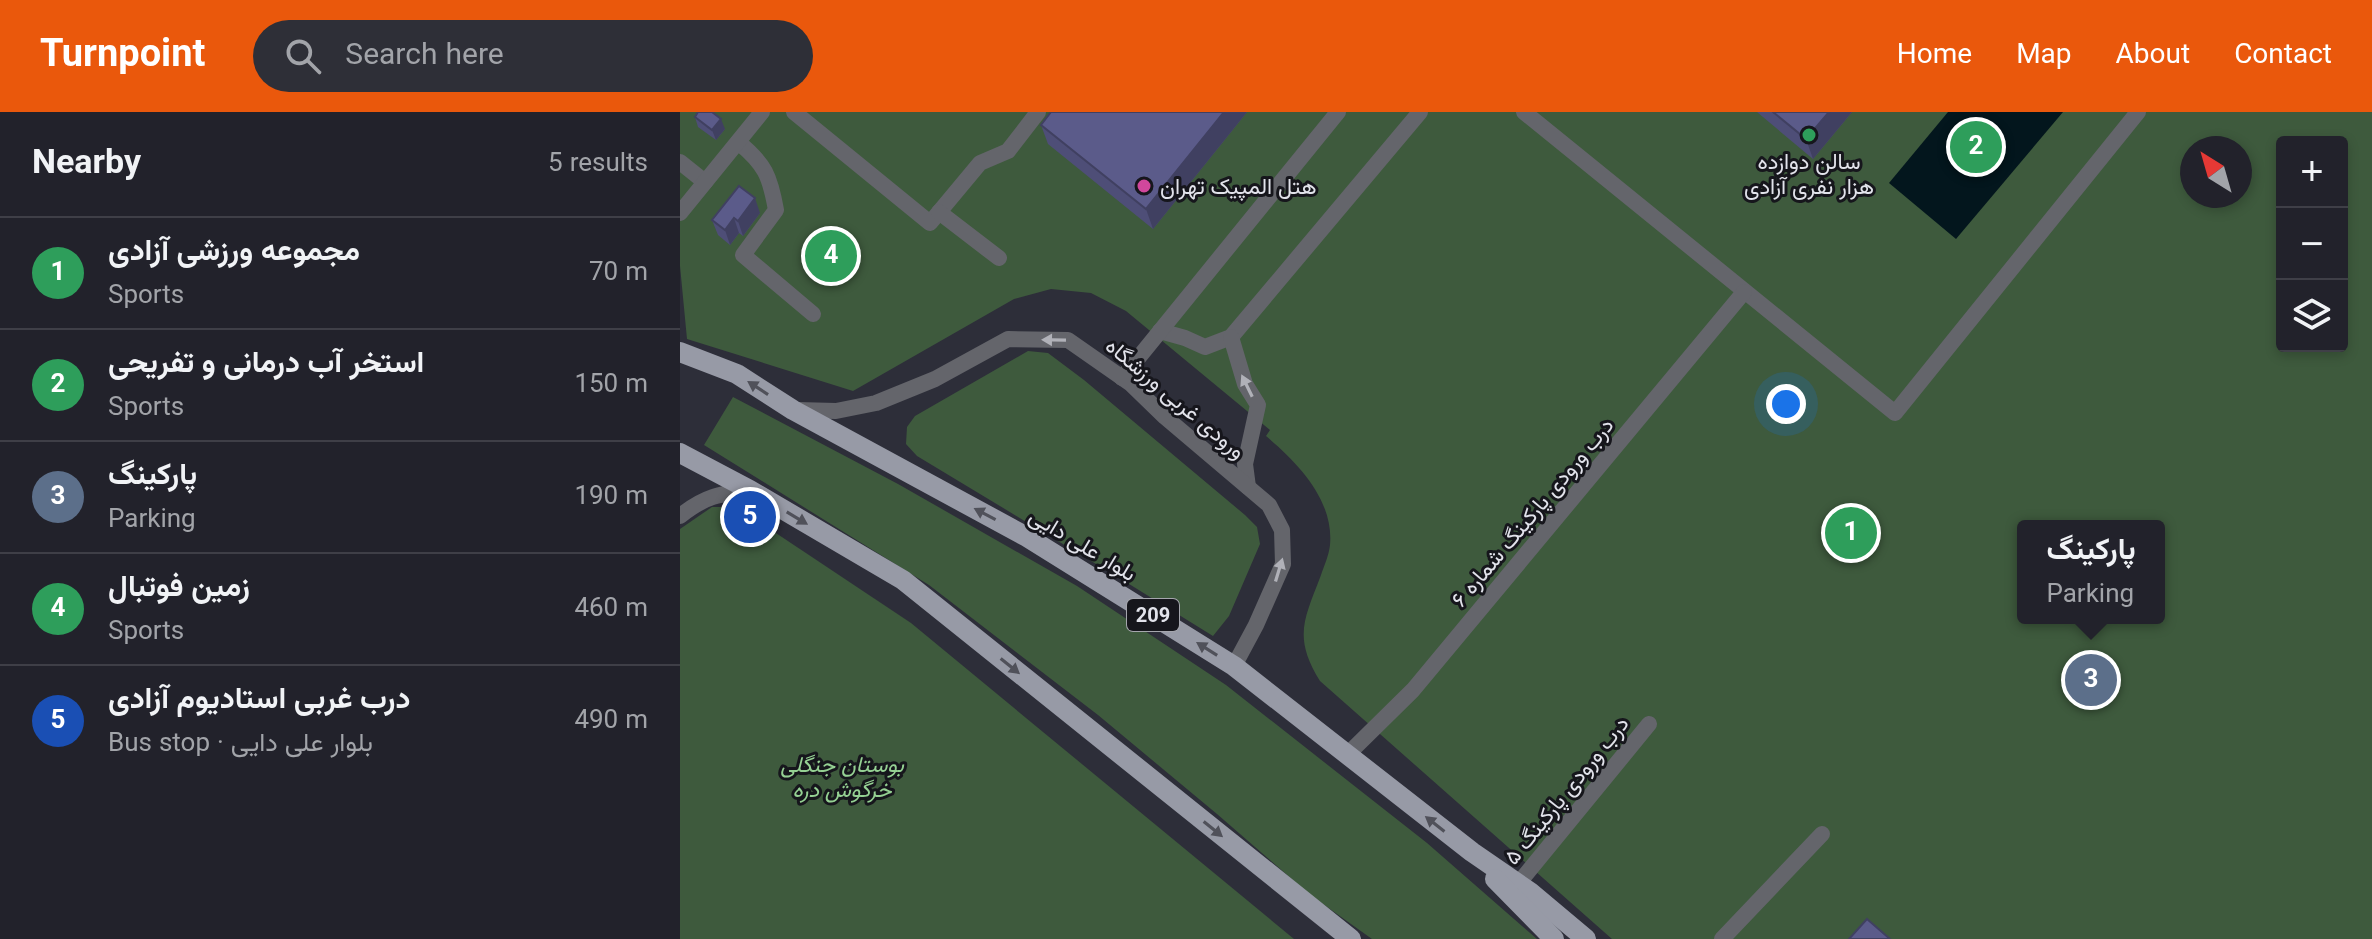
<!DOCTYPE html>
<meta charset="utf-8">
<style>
body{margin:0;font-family:Georgia,Vazirmatn,serif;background:#2e2f37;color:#f1f3f6}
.controls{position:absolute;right:24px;top:24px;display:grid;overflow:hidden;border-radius:8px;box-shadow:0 4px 12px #0003}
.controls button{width:72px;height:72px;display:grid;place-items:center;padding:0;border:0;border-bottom:2px solid #3f3f47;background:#22222b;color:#f1f3f6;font:40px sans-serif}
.compass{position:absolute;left:1500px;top:24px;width:72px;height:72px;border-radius:50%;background:#22222b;box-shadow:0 4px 12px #0003;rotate:323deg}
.you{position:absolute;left:1106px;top:292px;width:28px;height:28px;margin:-20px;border:6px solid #fff;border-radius:50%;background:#1a73e8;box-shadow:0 0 0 12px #1a73e833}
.badge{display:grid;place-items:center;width:52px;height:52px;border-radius:50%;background:#ea580c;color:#fff;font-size:26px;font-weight:700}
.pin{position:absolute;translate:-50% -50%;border:4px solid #fff;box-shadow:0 2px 8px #0006}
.popup{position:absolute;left:1337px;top:408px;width:148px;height:104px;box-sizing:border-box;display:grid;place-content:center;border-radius:8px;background:#22222b;filter:drop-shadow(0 2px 6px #0005);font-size:26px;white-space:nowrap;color:#a2a4a9}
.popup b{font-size:30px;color:#f1f3f6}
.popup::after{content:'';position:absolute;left:50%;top:100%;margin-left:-16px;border:16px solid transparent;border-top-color:#22222b}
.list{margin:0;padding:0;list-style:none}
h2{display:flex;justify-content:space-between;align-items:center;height:104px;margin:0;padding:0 32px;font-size:34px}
h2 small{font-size:26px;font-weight:400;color:#a2a4a9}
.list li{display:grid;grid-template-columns:52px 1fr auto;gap:24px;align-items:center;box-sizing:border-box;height:112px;padding:0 32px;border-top:2px solid #3f3f47}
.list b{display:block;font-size:30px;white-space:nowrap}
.list p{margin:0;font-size:26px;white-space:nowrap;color:#a2a4a9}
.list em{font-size:26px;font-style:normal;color:#a2a4a9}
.icon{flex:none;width:44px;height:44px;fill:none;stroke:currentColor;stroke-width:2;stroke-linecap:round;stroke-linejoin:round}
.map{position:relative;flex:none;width:1692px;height:827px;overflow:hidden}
header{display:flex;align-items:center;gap:48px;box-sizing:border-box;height:112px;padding:0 40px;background:#ea580c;color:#fff}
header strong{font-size:38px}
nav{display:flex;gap:44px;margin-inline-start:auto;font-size:28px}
.search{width:560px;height:72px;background:#2e2f37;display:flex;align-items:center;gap:20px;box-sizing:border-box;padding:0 28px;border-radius:44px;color:#a2a4a9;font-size:30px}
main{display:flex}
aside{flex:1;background:#22222b}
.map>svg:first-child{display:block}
</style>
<header>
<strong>Turnpoint</strong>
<div class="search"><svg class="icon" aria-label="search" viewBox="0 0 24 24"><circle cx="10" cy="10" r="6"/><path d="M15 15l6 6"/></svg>Search here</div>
<nav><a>Home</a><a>Map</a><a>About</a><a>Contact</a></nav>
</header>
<main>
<aside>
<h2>Nearby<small>5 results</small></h2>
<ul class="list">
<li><span class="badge" style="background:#2e9e5b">1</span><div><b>مجموعه ورزشی آزادی</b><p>Sports</p></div><em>70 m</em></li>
<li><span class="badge" style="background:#2e9e5b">2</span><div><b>استخر آب درمانی و تفریحی</b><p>Sports</p></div><em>150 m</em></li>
<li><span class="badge" style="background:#5c6f8a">3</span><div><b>پارکینگ</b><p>Parking</p></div><em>190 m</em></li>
<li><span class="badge" style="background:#2e9e5b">4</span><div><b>زمین فوتبال</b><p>Sports</p></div><em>460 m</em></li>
<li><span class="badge" style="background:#1a4fb4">5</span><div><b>درب غربی استادیوم آزادی</b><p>Bus stop · بلوار علی دایی</p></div><em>490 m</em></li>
</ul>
</aside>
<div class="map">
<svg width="1692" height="827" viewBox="0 0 1692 827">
<rect width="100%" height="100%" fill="#2d2e39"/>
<!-- green -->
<g fill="#3e5a3d" fill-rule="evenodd">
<path d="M 0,0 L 1692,0 L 1692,827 L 932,827 L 640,569 C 613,525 624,508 641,463 C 644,454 649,443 650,433 C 654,388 618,351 586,324 L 590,318 L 446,199 L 411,181 L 371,177 L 334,187 L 173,279 L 7,227 L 0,154 ZM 1602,30 L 1662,30 L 1662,234 L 1602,234 ZM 1512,36 L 1560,36 L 1560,84 L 1512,84 ZM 1343,414 L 1479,414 L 1479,506 L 1343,506 Z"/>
<path d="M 348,239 L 368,241 L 404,268 L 565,403 L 577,415 L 580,432 L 549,504 L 533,524 L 441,467 L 237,344 L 226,332 L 227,315 L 235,304 Z"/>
<path d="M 53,285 L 218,372 L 397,474 L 546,573 L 747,731 L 857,827 L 692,827 L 629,782 L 537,702 L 418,603 L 249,473 L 24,333 Z"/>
<path d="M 32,395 L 57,395 L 231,511 L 614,827 L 0,827 L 0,417 Z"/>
</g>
<!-- water -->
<path fill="#03161d" d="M 1268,0 L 1383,0 L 1276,127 L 1209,71 Z"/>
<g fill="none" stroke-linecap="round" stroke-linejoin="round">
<!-- minor -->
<g stroke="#64656b" stroke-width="16">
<path d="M 114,0 L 250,111 L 300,51 L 328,39 L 358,0"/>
<path d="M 844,0 L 1215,301 L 1458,0"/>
<path d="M 58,30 C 85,52 90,64 96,98 L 63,143 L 133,202"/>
<path d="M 0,50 L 25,70"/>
<path d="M 259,100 L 319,146"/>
<path d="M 0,101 L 82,0"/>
<path d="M 480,219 L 505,226 L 525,235 L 551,225 L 740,0"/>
<path d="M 551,225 L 565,272 L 578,293 L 565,352 L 568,375"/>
<path d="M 442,266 L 658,0"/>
<path d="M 117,298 L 156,299 L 196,291 L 255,267 L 328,227 L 388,228 L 451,272 L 485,305 L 589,393 L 602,418 L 603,452 L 576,513 L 554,554"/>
<path d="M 0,404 C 25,384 39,382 70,378"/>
<path d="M 667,643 L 733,578 L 1064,180"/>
<path d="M 838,772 L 969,612"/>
<path d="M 1042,827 L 1142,722"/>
</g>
<!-- major -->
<g stroke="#979aa6" stroke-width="20">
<path d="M 0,240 L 57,262 L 113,298 L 347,425 L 554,554 L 792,740 L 850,780 L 906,827"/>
<path d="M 0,341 L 70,378 L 223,468 L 671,827"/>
<path d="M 815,767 L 874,827"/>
</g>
</g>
<!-- wall -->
<g fill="#4e4e77">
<path d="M 567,0 L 473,117 L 368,32 L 361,13 Z"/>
<path d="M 1077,0 L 1172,0 L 1133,47 Z"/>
<path d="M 15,5 L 45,17 L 36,28 L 18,15 Z"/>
<path d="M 80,101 L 63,124 L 59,121 L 50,133 L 38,123 L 32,108 Z"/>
</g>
<!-- shaded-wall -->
<g fill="#404061">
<path d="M 544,0 L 567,0 L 473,117 L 466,97 Z"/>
<path d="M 1149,0 L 1172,0 L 1133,47 L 1126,27 Z"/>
<path d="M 41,7 L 45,17 L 36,28 L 32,18 Z"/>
<path d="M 75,86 L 80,101 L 63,124 L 58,109 Z"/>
<path d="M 54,106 L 59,121 L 50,133 L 45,118 Z"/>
</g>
<!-- building -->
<g fill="#5b5b8a" stroke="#404061" stroke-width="2">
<path d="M 18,0 L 32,0 L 41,7 L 32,18 L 15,5 Z"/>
<path d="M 371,0 L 544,0 L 466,97 L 361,13 Z"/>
<path d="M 1093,0 L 1149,0 L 1126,27 Z"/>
<path d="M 59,74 L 75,86 L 58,109 L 54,106 L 45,118 L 32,108 Z"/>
<path d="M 1187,807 L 1210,827 L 1169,827 Z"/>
</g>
<!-- one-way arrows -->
<defs><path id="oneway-solid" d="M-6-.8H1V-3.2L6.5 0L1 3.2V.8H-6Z" transform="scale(2)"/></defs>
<g fill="#b0b1b8">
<use href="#oneway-solid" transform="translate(374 228) rotate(-179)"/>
<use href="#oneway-solid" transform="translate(567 274) rotate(-116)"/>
<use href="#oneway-solid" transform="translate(599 458) rotate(-73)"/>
</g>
<g fill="#50515a">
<use href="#oneway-solid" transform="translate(78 276) rotate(-147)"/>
<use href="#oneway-solid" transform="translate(305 402) rotate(-152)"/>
<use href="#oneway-solid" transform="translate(117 406) rotate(31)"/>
<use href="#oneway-solid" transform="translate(527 537) rotate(-148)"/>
<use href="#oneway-solid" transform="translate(330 554) rotate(39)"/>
<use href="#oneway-solid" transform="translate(755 712) rotate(-142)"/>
<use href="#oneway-solid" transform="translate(533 717) rotate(39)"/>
</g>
<!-- markers -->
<circle fill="#2e9e5b" stroke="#16161c" stroke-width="3" cx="1129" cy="23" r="8"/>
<circle fill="#d1479c" stroke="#16161c" stroke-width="3" cx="464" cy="74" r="8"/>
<g text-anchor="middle" stroke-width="6" stroke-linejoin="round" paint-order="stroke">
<!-- shield labels -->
<rect fill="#16161c" stroke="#a5a6ad" stroke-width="2" x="447" y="487" width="52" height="32" rx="6"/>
<g font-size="20" font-weight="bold" fill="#e2e3eb">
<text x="473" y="510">209</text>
</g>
<!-- poi labels -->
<g font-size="22" fill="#e2e3eb" stroke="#16161c">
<text x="1129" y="57">سالن دوازده<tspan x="1129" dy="25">هزار نفری آزادی</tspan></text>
<text x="480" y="82" text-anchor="start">هتل المپیک تهران</text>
</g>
<!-- street labels -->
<g font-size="22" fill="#e2e3eb" stroke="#16161c">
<text transform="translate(496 286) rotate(40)" y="8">ورودی غربی ورزشگاه</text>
<text transform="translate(852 400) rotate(-50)" y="8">درب ورودی پارکینگ شماره ۶</text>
<text transform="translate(403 432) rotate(31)" y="8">بلوار علی دایی</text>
<text transform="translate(886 678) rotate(-51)" y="8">درب ورودی پارکینگ ۵</text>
</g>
<!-- park labels -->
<g font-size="22" font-style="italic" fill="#95d193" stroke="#16161c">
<text x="162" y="660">بوستان جنگلی<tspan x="162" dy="25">خرگوش دره</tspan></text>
</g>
</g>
</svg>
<div class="controls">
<button>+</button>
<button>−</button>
<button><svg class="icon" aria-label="layers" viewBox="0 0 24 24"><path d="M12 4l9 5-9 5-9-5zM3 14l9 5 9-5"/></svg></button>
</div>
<svg class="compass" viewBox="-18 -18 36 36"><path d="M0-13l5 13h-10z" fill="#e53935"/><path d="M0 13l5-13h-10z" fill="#a2a4a9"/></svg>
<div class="you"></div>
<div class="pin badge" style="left:1171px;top:421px;background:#2e9e5b">1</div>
<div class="pin badge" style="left:1296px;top:35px;background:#2e9e5b">2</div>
<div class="pin badge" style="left:1411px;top:568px;background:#5c6f8a">3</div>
<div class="popup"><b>پارکینگ</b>Parking</div>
<div class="pin badge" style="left:151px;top:144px;background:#2e9e5b">4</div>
<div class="pin badge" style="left:70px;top:405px;background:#1a4fb4">5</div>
</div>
</main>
